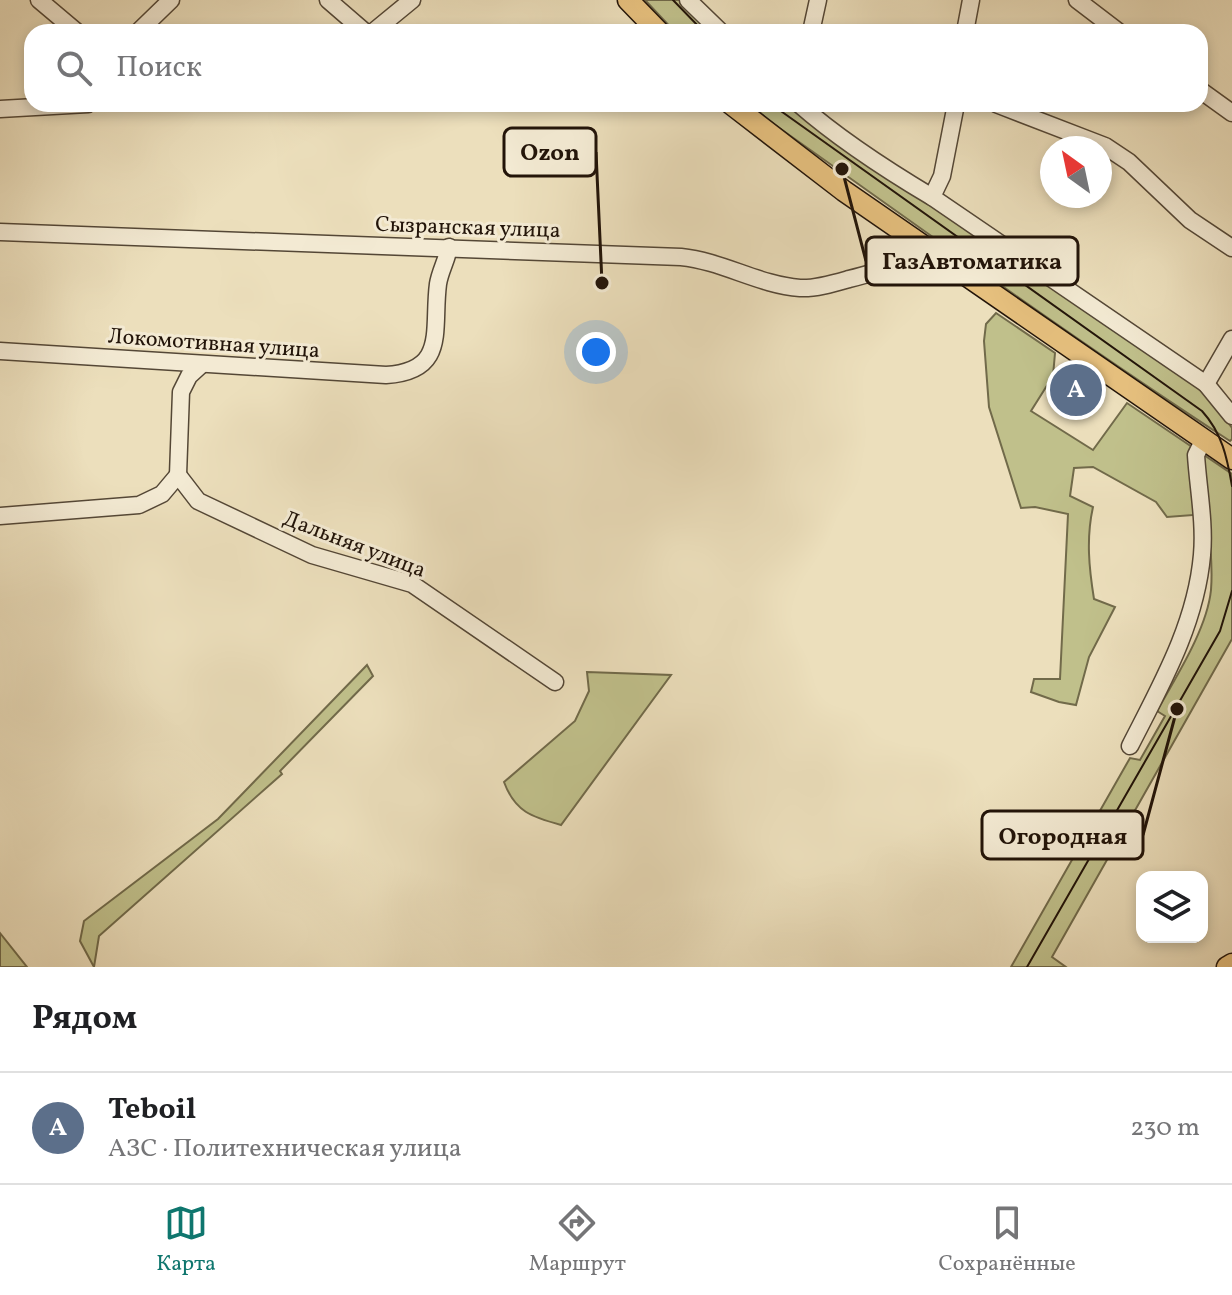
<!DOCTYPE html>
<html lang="ru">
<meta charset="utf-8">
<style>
body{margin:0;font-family:Vollkorn,serif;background:#f2f2f2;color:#202124}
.controls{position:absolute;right:24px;bottom:24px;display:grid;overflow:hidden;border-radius:16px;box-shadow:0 4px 12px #0003}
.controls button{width:72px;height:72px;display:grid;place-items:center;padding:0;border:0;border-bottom:2px solid #e0e0e0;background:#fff;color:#202124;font:40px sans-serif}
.compass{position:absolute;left:1040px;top:136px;width:72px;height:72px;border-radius:50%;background:#fff;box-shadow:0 4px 12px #0003;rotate:327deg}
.you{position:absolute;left:596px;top:352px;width:28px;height:28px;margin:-20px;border:6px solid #fff;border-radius:50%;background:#1a73e8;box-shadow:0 0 0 12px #1a73e833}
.badge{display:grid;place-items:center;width:52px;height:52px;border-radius:50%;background:#0f766e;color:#fff;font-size:26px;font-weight:700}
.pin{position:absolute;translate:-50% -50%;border:4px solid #fff;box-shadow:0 2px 8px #0006}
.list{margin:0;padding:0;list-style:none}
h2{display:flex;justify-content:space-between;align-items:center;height:104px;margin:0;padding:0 32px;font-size:34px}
h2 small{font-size:26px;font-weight:400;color:#757577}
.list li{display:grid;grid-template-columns:52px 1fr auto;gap:24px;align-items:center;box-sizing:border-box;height:112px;padding:0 32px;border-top:2px solid #e0e0e0}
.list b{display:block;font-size:30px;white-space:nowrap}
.list p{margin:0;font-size:26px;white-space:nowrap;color:#757577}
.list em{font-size:26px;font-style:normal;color:#757577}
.icon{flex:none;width:44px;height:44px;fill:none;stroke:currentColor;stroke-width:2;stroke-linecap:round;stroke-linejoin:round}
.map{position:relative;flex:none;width:1232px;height:967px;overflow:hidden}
.search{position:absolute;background:#fff;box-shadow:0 4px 12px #0003;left:24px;right:24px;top:24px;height:88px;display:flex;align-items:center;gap:20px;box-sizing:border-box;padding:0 28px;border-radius:24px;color:#757577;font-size:30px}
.sheet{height:216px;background:#fff}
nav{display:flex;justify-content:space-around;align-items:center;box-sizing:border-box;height:112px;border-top:2px solid #e0e0e0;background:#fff;font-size:22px;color:#757577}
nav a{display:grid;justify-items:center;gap:4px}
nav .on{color:#0f766e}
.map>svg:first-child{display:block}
</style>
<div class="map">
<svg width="1232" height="967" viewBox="0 0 1232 967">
<rect width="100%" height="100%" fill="#ecdfbc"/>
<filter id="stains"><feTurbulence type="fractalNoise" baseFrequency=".0025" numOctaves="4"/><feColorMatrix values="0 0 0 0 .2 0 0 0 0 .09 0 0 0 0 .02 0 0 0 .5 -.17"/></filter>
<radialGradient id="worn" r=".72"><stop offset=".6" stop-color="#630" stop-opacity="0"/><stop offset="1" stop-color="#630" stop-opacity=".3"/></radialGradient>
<!-- green -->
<g fill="#c0c08b" stroke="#716a4a" stroke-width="2">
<path d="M 645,0 L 681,0 L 713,32 L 675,32 Z"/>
<path d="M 751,104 L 789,104 L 817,127 L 1205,391 L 1232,428 L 1232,439 L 1230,441 C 1073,339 921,228 768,120 Z"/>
<path d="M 996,313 L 1055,353 L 1053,376 L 1031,411 L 1093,450 L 1127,403 L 1232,474 L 1232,639 L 1052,957 L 1066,967 L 1011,967 L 1130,758 L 1140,760 L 1165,716 L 1157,711 C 1176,677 1207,629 1211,590 C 1213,564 1210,539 1206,514 L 1167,517 L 1156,502 L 1093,467 L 1074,468 L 1070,496 L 1093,507 C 1086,538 1089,568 1094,599 L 1115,607 L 1089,657 L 1076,705 L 1059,702 L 1031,692 L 1034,679 L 1060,679 L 1068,514 L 1035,507 L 1021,508 L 989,407 L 984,341 L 986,324 Z"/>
<path d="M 367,665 L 373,676 L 280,771 L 282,774 L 99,936 L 94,967 L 80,941 L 84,921 L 218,819 Z"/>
<path d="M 587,672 L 671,675 L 561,825 C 532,817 515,812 504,782 L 575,721 L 589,691 Z"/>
<path d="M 0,933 L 27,967 L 0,967 Z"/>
</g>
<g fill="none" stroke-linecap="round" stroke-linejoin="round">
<defs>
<g id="minor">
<path d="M 39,0 L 77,32"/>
<path d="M 328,0 L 365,32"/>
<path d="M 688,0 L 721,32"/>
<path d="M 1077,0 L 1119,32"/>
<path d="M 138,32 L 171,0"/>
<path d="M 373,32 L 412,0"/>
<path d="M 811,32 L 818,0"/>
<path d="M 965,32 L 971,0"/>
<path d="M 1200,90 L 1232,113"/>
<path d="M 799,104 C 840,140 885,169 932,197 L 1206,384 L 1232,416"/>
<path d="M 996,104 L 1105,146 L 1129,162 L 1190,220 L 1232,248"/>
<path d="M 0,109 L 88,104"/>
<path d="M 932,197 L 942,176 L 956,104"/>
<path d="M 0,232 L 681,257 C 722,261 759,285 800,288 C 815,289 835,283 849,279 C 885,270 892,268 916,240"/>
<path d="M 0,351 L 386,375 C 448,371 432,330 438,284 C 440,271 447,260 449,247"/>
<path d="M 1206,384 L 1232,339"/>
<path d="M 178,475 L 198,501 L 312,555 L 412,584 L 555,682"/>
<path d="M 178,475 L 181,392 L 189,376 L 201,365"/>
<path d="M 0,516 L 139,505 L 162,494 L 178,475"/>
<path d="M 1130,746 C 1161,685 1196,624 1202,555 C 1205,523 1198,487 1196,455 L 1203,441"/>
</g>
<g id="major">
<path d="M 628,0 L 659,32"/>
<path d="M 731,104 L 844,191 L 1232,459"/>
<path d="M 1227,967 L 1232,964"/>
</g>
</defs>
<!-- minor casing -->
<use href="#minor" stroke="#544736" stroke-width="19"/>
<!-- major casing -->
<use href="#major" stroke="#221409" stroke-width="23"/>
<!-- minor -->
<use href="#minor" stroke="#f3ead3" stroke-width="16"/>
<!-- major -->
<use href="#major" stroke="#e6c07e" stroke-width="20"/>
<!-- tram -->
<g stroke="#221409" stroke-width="2">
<path d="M 673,0 L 704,32"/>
<path d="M 771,104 L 1202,411 C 1222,433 1227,457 1232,486"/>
<path d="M 1027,967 L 1220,631 L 1232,591"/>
</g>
</g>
<g text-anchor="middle" stroke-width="6" stroke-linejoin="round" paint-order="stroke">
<!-- street labels -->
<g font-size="22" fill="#221409" stroke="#f3ead3">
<text transform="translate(468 226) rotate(2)" y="8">Сызранская улица</text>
<text transform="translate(214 342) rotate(4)" y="8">Локомотивная улица</text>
<text transform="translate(355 543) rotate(21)" y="8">Дальняя улица</text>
</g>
</g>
<!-- callouts -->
<path fill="none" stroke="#221409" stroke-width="3" d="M602 283L596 152M842 169L866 261M1177 709L1143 835"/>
<g fill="#221409" stroke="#f3ead3" stroke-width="3">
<circle cx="602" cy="283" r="8"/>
<circle cx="842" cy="169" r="8"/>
<circle cx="1177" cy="709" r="8"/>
</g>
<g fill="#f3ead3" stroke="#221409" stroke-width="3">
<rect x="504" y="128" width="92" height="48" rx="8"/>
<rect x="866" y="237" width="212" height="48" rx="8"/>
<rect x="982" y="811" width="161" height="48" rx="8"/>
</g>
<g font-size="24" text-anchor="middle" font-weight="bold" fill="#221409">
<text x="550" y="160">Ozon</text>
<text x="972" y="269">ГазАвтоматика</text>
<text x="1063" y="844">Огородная</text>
</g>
<rect width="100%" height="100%" filter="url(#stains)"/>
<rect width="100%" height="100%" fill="url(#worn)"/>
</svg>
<div class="controls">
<button><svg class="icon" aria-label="layers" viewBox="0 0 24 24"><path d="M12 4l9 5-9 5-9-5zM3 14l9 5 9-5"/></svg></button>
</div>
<svg class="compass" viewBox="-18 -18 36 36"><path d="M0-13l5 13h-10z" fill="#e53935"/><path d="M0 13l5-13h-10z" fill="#757577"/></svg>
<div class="you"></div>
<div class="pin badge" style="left:1076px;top:390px;background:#5c6f8a">A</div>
<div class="search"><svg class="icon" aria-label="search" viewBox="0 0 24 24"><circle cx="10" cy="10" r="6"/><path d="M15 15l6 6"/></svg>Поиск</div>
</div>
<section class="sheet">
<h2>Рядом<small></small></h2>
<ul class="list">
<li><span class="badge" style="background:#5c6f8a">A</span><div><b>Teboil</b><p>АЗС · Политехническая улица</p></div><em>230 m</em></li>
</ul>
</section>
<nav>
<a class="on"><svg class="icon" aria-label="map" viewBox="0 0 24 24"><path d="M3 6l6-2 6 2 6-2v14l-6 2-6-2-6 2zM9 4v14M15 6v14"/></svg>Карта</a>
<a><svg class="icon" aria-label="directions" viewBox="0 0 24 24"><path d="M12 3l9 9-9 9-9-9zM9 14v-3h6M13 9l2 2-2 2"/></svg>Маршрут</a>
<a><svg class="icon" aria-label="saved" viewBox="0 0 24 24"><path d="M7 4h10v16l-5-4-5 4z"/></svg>Сохранённые</a>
</nav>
